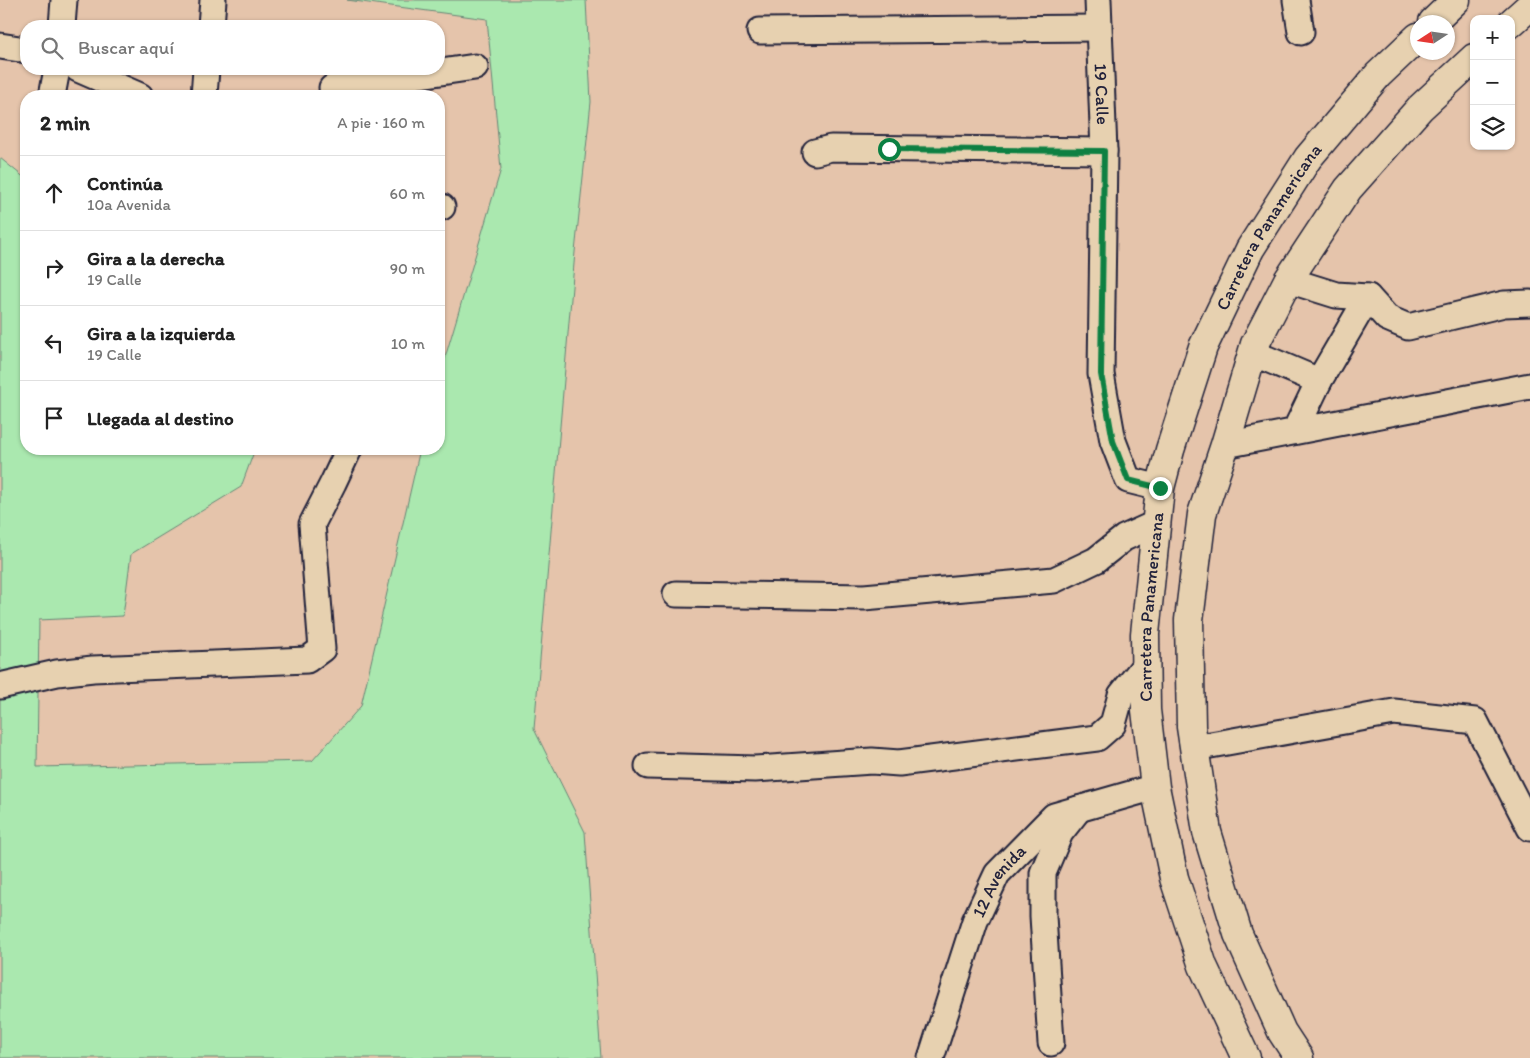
<!DOCTYPE html>
<html lang="es">
<meta charset="utf-8">
<style>
body{margin:0;font-family:Itim,sans-serif;background:#f2f2f2;color:#222}
.controls{position:absolute;right:15px;top:15px;display:grid;overflow:hidden;border-radius:10px;box-shadow:0 1px 4px #0004}
.controls button{width:45px;height:45px;display:grid;place-items:center;padding:0;border:0;border-bottom:1px solid #e0e0e0;background:#fff;color:#222;font:25px sans-serif}
.compass{position:absolute;left:1410px;top:15px;width:45px;height:45px;border-radius:50%;background:#fff;box-shadow:0 1px 4px #0004;rotate:258deg}
.stop{position:absolute;width:15px;height:15px;margin:-11px;border:4px solid #0b8043;border-radius:50%;background:#fff}
.stop.end{background:#0b8043;border-color:#fff;box-shadow:0 1px 5px #0008}
.list{margin:0;padding:0;list-style:none}
h2{display:flex;justify-content:space-between;align-items:center;height:65px;margin:0;padding:0 20px;font-size:21px}
h2 small{font-size:16px;font-weight:400;color:#767676}
.list li{display:grid;grid-template-columns:32px 1fr auto;gap:15px;align-items:center;box-sizing:border-box;height:75px;padding:0 20px;border-top:1px solid #e0e0e0}
.list b{display:block;font-size:19px;white-space:nowrap}
.list p{margin:0;font-size:16px;white-space:nowrap;color:#767676}
.list em{font-size:16px;font-style:normal;color:#767676}
.icon{flex:none;width:28px;height:28px;fill:none;stroke:currentColor;stroke-width:2;stroke-linecap:round;stroke-linejoin:round}
.map{position:relative;flex:none;width:1530px;height:1058px;overflow:hidden}
.search{position:absolute;background:#fff;box-shadow:0 1px 4px #0004;left:20px;top:20px;width:425px;height:55px;display:flex;align-items:center;gap:12px;box-sizing:border-box;padding:0 18px;border-radius:20px;color:#767676;font-size:19px}
.panel{position:absolute;background:#fff;box-shadow:0 1px 4px #0004;left:20px;top:90px;width:425px;height:365px;border-radius:20px}
.map>svg:first-child{display:block}
</style>
<div class="map">
<svg width="1530" height="1058" viewBox="0 0 1530 1058">
<rect width="100%" height="100%" fill="#e5c4ab"/>
<filter id="ink" filterUnits="userSpaceOnUse"><feTurbulence type="fractalNoise" baseFrequency=".02" numOctaves="2"/><feDisplacementMap in="SourceGraphic" scale="10" xChannelSelector="R" yChannelSelector="G"/><feConvolveMatrix kernelMatrix="1 2 1 2 8 2 1 2 1" color-interpolation-filters="sRGB"/></filter>
<g filter="url(#ink)">
<!-- green -->
<path fill="#aae8af" stroke="#668575" d="M 347,0 L 586,0 L 591,102 L 575,252 L 534,729 L 585,832 L 601,1058 L 0,1058 L 0,158 L 26,179 L 26,449 L 255,449 L 241,487 L 131,554 L 123,616 L 39,620 L 37,767 L 312,761 L 361,706 L 420,449 L 439,449 L 439,378 L 501,169 L 487,19 Z"/>
<g fill="none" stroke-linecap="round" stroke-linejoin="round">
<defs>
<g id="minor">
<path id="s1" d="M 1098,0 L 1104,151 L 1101,374 L 1113,441 L 1128,480 L 1160,488"/>
<path d="M 1296,0 L 1301,32"/>
<path d="M 62,26 L 64,0"/>
<path d="M 211,26 L 213,0"/>
<path d="M 760,31 L 1098,28"/>
<path d="M 0,46 L 26,50"/>
<path d="M 78,69 L 140,96"/>
<path d="M 332,88 L 475,67"/>
<path d="M 52,96 L 57,69"/>
<path d="M 204,96 L 206,69"/>
<path d="M 815,152 L 831,148 L 1104,151"/>
<path d="M 439,207 L 442,207"/>
<path d="M 1288,280 L 1336,295 L 1368,297 L 1387,318 L 1408,327 L 1504,304 L 1530,303"/>
<path d="M 1253,353 L 1319,381"/>
<path d="M 1295,431 L 1319,381 L 1368,297"/>
<path d="M 1225,445 L 1530,386"/>
<path d="M 676,594 L 864,597 L 1054,580 L 1096,560 L 1124,538 L 1157,523"/>
<path d="M 0,686 L 57,673 L 93,669 L 307,660 L 322,649 L 312,524 L 333,483 L 349,449"/>
<path d="M 1194,748 L 1394,712 L 1475,721 L 1530,828"/>
<path d="M 648,766 L 755,769 L 872,761 L 899,763 L 1097,738 L 1113,724 L 1121,695 L 1145,665"/>
<path d="M 1051,1043 L 1043,916 L 1043,873 L 1060,833 L 1079,809"/>
<path id="s2" d="M 931,1058 L 975,921 L 997,874 L 1054,816 L 1155,787"/>
</g>
<g id="highway">
<path d="M 1433,22 L 1456,0"/>
<path d="M 1511,23 L 1530,6"/>
<path id="s3" d="M 1246,1058 L 1203,966 L 1174,878 L 1155,787 L 1146,710 L 1145,634 L 1160,488 L 1170,450 L 1203,347 L 1250,249 L 1308,158 L 1378,75 L 1418,37"/>
<path d="M 1299,1058 L 1282,1032 L 1238,934 L 1207,832 L 1191,727 L 1189,620 L 1202,514 L 1225,445 L 1255,344 L 1288,280 L 1348,189 L 1420,108 L 1474,58"/>
</g>
</defs>
<!-- minor casing -->
<use href="#minor" stroke="#22223b" stroke-width="29"/>
<!-- highway casing -->
<use href="#highway" stroke="#22223b" stroke-width="31"/>
<!-- minor -->
<use href="#minor" stroke="#e7d1b0" stroke-width="25"/>
<!-- highway -->
<use href="#highway" stroke="#e7d1b0" stroke-width="28"/>
</g>
</g>
<g fill="none" stroke-linecap="round" stroke-linejoin="round" filter="url(#ink)">
<!-- route -->
<path stroke="#0b8043" stroke-width="6" d="M 889,149 L 1104,151 L 1101,374 L 1113,441 L 1128,480 L 1160,488"/>
</g>
<g text-anchor="middle" stroke-width="4" stroke-linejoin="round" paint-order="stroke">
<!-- street labels -->
<g font-size="18" fill="#22223b" stroke="#e7d1b0">
<text dy="6" stroke="none"><textPath href="#s1" startOffset="94">19 Calle</textPath></text>
<text dy="6" stroke="none"><textPath href="#s3" startOffset="872">Carretera Panamericana</textPath></text>
<text dy="6" stroke="none"><textPath href="#s3" startOffset="468">Carretera Panamericana</textPath></text>
<text dy="6" stroke="none"><textPath href="#s2" startOffset="191">12 Avenida</textPath></text>
</g>
</g>
</svg>
<div class="controls">
<button>+</button>
<button>−</button>
<button><svg class="icon" aria-label="layers" viewBox="0 0 24 24"><path d="M12 4l9 5-9 5-9-5zM3 14l9 5 9-5"/></svg></button>
</div>
<svg class="compass" viewBox="-18 -18 36 36"><path d="M0-13l5 13h-10z" fill="#e53935"/><path d="M0 13l5-13h-10z" fill="#767676"/></svg>
<div class="stop" style="left:889px;top:149px"></div>
<div class="stop end" style="left:1160px;top:488px"></div>
<div class="search"><svg class="icon" aria-label="search" viewBox="0 0 24 24"><circle cx="10" cy="10" r="6"/><path d="M15 15l6 6"/></svg>Buscar aquí</div>
<section class="panel">
<h2>2 min<small>A pie · 160 m</small></h2>
<ul class="list">
<li><svg class="icon" aria-label="ahead" viewBox="0 0 24 24"><path d="M12 20V5M6 11l6-6 6 6"/></svg><div><b>Continúa</b><p>10a Avenida</p></div><em>60 m</em></li>
<li><svg class="icon" aria-label="right" viewBox="0 0 24 24"><path d="M7 20v-9h11M14 6l5 5-5 5"/></svg><div><b>Gira a la derecha</b><p>19 Calle</p></div><em>90 m</em></li>
<li><svg class="icon" aria-label="left" viewBox="0 0 24 24"><path d="M17 20v-9H6M10 6l-5 5 5 5"/></svg><div><b>Gira a la izquierda</b><p>19 Calle</p></div><em>10 m</em></li>
<li><svg class="icon" aria-label="arrive" viewBox="0 0 24 24"><path d="M6 21V4h12l-3 4 3 4H6"/></svg><div><b>Llegada al destino</b></div></li>
</ul>
</section>
</div>
